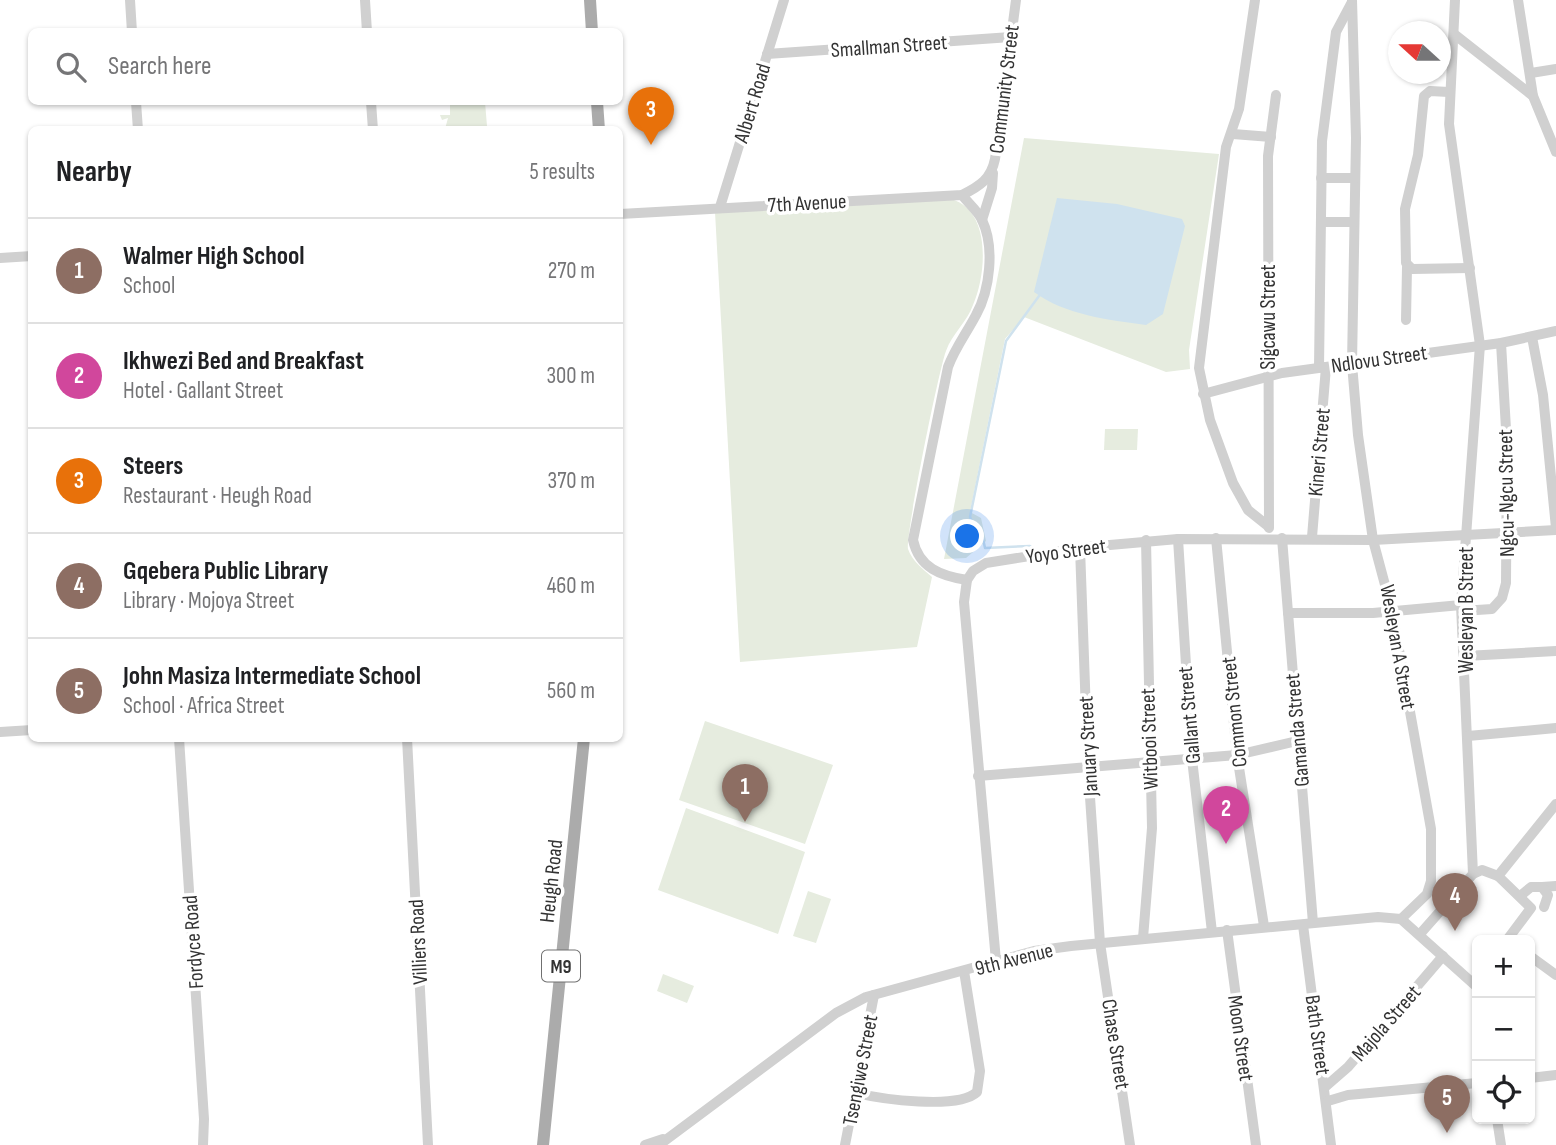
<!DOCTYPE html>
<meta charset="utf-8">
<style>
body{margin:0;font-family:"Sofia Sans Condensed",sans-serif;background:#f6f6f6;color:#202124}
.controls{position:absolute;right:21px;bottom:21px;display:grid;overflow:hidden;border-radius:10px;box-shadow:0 2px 5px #0004}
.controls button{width:63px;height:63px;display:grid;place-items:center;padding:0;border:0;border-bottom:2px solid #e0e0e0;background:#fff;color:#202124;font:35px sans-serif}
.compass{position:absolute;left:1388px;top:21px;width:63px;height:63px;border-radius:50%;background:#fff;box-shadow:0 2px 5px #0004;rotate:291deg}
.you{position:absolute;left:968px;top:537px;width:24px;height:24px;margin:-18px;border:5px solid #fff;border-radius:50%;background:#1a73e8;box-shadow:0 0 0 10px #1a73e833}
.badge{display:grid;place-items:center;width:46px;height:46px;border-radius:50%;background:#e63946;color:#fff;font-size:23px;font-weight:700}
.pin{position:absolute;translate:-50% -58px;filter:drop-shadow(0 2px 4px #0008)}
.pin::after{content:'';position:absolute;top:37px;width:24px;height:21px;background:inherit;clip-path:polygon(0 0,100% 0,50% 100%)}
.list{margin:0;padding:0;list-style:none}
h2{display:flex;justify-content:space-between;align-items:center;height:91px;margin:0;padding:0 28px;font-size:30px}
h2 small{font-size:23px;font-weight:400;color:#757577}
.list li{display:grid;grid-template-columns:46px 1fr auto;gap:21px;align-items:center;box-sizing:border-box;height:105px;padding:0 28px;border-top:2px solid #e0e0e0}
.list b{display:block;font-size:26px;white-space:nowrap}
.list p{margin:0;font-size:23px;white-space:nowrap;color:#757577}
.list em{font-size:23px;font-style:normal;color:#757577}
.icon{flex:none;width:38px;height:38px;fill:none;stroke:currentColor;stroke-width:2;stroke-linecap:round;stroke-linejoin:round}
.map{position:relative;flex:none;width:1556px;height:1145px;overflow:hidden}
.search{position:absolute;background:#fff;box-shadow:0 2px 5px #0004;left:28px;top:28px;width:595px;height:77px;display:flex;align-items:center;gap:18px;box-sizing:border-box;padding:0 24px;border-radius:10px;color:#757577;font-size:26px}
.panel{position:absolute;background:#fff;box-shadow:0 2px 5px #0004;left:28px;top:126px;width:595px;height:616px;border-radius:10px}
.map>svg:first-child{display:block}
</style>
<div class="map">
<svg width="1556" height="1145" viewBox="0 0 1556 1145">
<rect width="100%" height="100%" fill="#fff"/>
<!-- green -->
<g fill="#e6ecdf">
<path d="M 450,102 L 485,102 L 487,126 L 445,129 L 448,118 L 442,120 L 440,115 L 450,115 Z"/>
<path d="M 1024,138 L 1219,154 L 1189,350 L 1190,369 L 1166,372 L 1024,317 L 1005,339 L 970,512 L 981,518 L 986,541 L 966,558 L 944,559 Z"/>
<path d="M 951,199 C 991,210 987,273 973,305 C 967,322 952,334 946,351 C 939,369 905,537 908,549 C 912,561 923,569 932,577 L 917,647 L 740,662 L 715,212 Z"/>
<path d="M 1105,429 L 1138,429 L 1137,450 L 1104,450 Z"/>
<path d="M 705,721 L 833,765 L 805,844 L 679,800 Z"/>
<path d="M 686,808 L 805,852 L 778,934 L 658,890 Z"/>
<path d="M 808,891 L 831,899 L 816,943 L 793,936 Z"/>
<path d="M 663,974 L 694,986 L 687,1003 L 657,991 Z"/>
</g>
<!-- water -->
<path fill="#cfe2ee" d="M 1057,198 L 1117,204 L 1182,219 L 1185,226 L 1163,314 L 1146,325 C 1109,320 1065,315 1034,292 Z"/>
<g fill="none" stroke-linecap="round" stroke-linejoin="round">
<!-- stream -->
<path stroke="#cfe2ee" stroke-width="2.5" d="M 1037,550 L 1030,546 L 985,548 L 981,529 L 973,524 L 970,517 L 1006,341 L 1039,296"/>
<!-- minor -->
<g stroke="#d0d0d0" stroke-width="10">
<path d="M 130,0 L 132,32"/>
<path d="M 365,0 L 367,32"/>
<path d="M 1255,0 L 1239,109 L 1226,147 L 1199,368 L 1210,420 L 1233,483 L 1248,510 L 1268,526"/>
<path d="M 1352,0 L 1356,138 L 1352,364 L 1358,435 L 1373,540 L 1392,611 L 1431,829 L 1431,881 L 1427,894 L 1401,919"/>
<path d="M 1455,0 L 1449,124 L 1480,345 L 1461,605 L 1473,874"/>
<path d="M 1518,0 L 1533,96"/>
<path d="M 1454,34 L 1533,96 L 1556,152"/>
<path d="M 767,54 L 1011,37"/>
<path d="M 1531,73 L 1556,69"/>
<path d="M 1449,92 L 1430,91 L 1424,96 L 1418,155 L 1405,209 L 1406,263 L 1412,269 L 1470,268"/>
<path d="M 136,102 L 138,130"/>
<path d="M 371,102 L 373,130"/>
<path d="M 1233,134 L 1271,137"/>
<path d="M 1321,178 L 1355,178"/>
<path d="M 962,195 C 968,203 978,211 982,220 C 995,247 990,290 976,315 C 966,334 955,348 948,367 L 913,540 C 919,568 941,576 967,580"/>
<path d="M 720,207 L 784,0"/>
<path d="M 620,214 L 962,195 C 980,186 991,179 995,159 L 1016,0"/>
<path d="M 982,220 L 992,188 L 993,173"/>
<path d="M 1321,222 L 1354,222"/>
<path d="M 0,258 L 32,256"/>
<path d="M 1406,320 L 1407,267"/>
<path d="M 1532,337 L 1543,395 L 1556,528"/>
<path d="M 1319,368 L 1322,141 L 1336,32 L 1352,2"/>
<path d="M 1203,394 L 1282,373 L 1501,343 L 1556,331"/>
<path d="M 1269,528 L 1268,156 L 1276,95"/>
<path d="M 1312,537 L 1326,367"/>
<path d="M 1216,538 L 1237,755 L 1264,926"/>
<path d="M 1282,538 L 1313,923"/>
<path d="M 1178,539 L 1192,759 L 1212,932"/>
<path d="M 1080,548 L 1088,768 L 1100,943 L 1130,1145"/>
<path d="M 1462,611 L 1492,609 L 1502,598 L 1506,583 L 1507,446 L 1501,343"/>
<path d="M 1288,613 L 1373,613 L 1461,605"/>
<path d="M 1465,656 L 1556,651"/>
<path d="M 0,732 L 32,730"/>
<path d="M 1468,736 L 1556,728"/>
<path d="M 179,738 L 204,1119 L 203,1145"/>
<path d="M 407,738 L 428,1145"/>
<path d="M 978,776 L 1237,755 L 1297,741"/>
<path d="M 1498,876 L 1556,804"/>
<path d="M 1542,887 L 1556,886"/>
<path d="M 1520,896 L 1531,887 L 1542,887 L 1548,895 L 1544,907"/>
<path d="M 1401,919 L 1477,987"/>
<path d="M 1303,925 L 1331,1145"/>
<path d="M 1227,930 L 1256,1145"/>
<path d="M 1420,934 L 1473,874 L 1482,870 L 1498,876 L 1531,908 L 1507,940"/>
<path d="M 1143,938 L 1152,828 L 1146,540"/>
<path d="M 1530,956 L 1556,975"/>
<path d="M 996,961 L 964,602 L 967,580 L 973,571 L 986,563 L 1087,547 L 1178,539 L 1373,540 L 1556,530"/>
<path d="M 1530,1078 L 1556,1075"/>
<path d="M 1325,1087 L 1348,1067 L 1443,956"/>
<path d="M 856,1093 C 881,1099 958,1110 977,1092 L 980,1071 L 964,971"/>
<path d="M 1328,1101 L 1348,1095 L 1477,1083"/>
<path d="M 1497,1119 L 1501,1145"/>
<path d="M 645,1145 L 663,1139"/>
<path d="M 659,1145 L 836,1013 L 866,997 L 1034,951 L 1071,946 L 1378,917 L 1401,919"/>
<path d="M 845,1145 L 874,995"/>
</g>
<!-- major -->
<g stroke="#ababab" stroke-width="12">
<path d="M 590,0 L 592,32"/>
<path d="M 597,102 L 599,130"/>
<path d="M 543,1145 L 584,738"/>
</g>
</g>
<g text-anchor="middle" stroke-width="7" stroke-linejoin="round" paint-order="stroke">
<!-- shield labels -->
<rect fill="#fff" stroke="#707070" stroke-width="2" x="542" y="950.5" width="38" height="31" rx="5"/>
<g font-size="19" font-weight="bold" fill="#333">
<text x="561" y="973">M9</text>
</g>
<!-- street labels -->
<g font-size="21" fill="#333" stroke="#fff">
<text transform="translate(889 46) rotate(-4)" y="7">Smallman Street</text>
<text transform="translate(1004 89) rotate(-83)" y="7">Community Street</text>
<text transform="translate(752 103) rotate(-73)" y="7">Albert Road</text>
<text transform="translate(807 203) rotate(-3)" y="7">7th Avenue</text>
<text transform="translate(1268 317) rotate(-90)" y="7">Sigcawu Street</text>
<text transform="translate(1379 359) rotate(-8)" y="7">Ndlovu Street</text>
<text transform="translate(1319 452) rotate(-85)" y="7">Kineri Street</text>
<text transform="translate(1506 493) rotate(-91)" y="7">Ngcu-Ngcu Street</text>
<text transform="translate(1066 551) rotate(-8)" y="7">Yoyo Street</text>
<text transform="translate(1466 610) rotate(-90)" y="7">Wesleyan B Street</text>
<text transform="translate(1398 647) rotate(80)" y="7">Wesleyan A Street</text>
<text transform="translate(1234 712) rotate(-96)" y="7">Common Street</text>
<text transform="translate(1189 715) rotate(-95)" y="7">Gallant Street</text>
<text transform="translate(1297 730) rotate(-95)" y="7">Gamanda Street</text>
<text transform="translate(1149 739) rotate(-92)" y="7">Witbooi Street</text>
<text transform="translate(1088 746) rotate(-93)" y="7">January Street</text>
<text transform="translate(551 881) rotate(-84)" y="7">Heugh Road</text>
<text transform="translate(193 942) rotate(-94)" y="7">Fordyce Road</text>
<text transform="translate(418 942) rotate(-93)" y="7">Villiers Road</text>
<text transform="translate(1014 959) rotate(-14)" y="7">9th Avenue</text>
<text transform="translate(1386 1023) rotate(-49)" y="7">Majola Street</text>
<text transform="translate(1318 1035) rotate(82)" y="7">Bath Street</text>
<text transform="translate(1241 1038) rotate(82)" y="7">Moon Street</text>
<text transform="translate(1116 1044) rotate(81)" y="7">Chase Street</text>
<text transform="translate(860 1070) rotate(-79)" y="7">Tsengiwe Street</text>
</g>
</g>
</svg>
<div class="controls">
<button>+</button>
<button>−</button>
<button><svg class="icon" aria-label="locate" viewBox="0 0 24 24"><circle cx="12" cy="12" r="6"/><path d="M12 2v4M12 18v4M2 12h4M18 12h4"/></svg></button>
</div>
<svg class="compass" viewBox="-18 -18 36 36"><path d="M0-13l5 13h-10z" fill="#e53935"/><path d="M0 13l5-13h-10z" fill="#757577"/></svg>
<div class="you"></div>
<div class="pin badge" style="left:745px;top:822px;background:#8d6e63">1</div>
<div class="pin badge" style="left:1226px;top:844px;background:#d1479c">2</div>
<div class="pin badge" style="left:651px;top:145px;background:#e8710a">3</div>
<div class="pin badge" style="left:1455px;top:931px;background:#8d6e63">4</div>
<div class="pin badge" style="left:1447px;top:1133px;background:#8d6e63">5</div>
<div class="search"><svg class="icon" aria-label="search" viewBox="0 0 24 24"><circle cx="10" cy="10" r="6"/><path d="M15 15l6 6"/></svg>Search here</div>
<section class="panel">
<h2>Nearby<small>5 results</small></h2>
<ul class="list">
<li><span class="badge" style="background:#8d6e63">1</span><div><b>Walmer High School</b><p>School</p></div><em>270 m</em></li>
<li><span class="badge" style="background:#d1479c">2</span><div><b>Ikhwezi Bed and Breakfast</b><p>Hotel · Gallant Street</p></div><em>300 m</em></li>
<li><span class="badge" style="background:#e8710a">3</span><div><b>Steers</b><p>Restaurant · Heugh Road</p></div><em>370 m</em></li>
<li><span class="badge" style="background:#8d6e63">4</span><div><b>Gqebera Public Library</b><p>Library · Mojoya Street</p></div><em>460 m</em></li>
<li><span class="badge" style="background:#8d6e63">5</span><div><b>John Masiza Intermediate School</b><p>School · Africa Street</p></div><em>560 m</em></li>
</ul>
</section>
</div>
